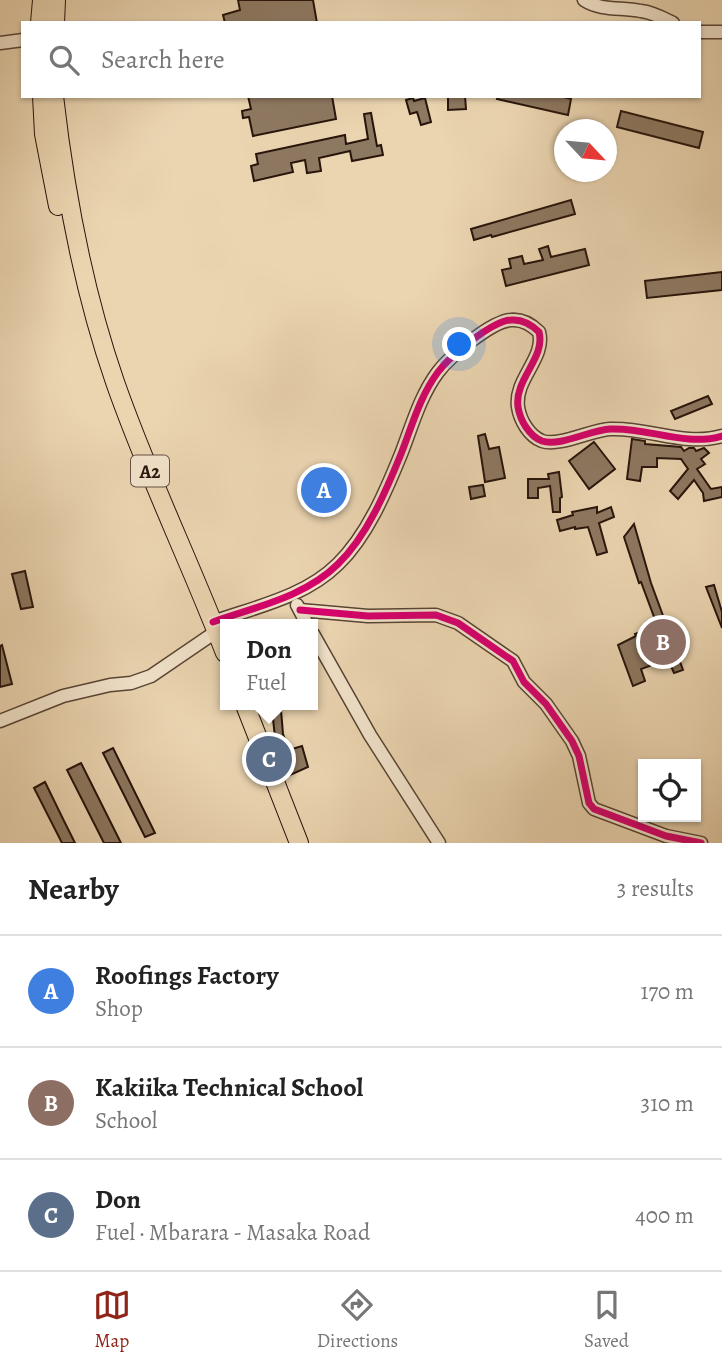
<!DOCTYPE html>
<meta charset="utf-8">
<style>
body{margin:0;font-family:Alegreya,serif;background:#f6f6f6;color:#222}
.controls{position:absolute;right:21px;bottom:21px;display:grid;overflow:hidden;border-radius:0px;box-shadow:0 2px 5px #0004}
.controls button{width:63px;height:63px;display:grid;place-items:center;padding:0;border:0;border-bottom:2px solid #e0e0e0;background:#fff;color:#222;font:35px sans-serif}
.compass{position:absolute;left:554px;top:119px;width:63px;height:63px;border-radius:50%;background:#fff;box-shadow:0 2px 5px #0004;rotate:116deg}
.you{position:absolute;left:460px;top:345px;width:24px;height:24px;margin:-18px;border:5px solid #fff;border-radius:50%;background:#1a73e8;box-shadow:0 0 0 10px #1a73e833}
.badge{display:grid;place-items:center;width:46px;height:46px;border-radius:50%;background:#8f2418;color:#fff;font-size:23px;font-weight:700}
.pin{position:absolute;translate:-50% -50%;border:4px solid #fff;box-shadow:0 2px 7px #0006}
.popup{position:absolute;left:220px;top:619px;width:98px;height:91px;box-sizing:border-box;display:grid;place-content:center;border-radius:0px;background:#fff;filter:drop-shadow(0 2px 5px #0005);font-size:23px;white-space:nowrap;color:#767676}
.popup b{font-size:26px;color:#222}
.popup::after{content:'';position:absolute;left:50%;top:100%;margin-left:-14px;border:14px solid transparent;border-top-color:#fff}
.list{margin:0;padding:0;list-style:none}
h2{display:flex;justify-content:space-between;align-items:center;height:91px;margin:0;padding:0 28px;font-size:30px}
h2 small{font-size:23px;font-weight:400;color:#767676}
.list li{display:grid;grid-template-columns:46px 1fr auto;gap:21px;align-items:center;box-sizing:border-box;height:112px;padding:0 28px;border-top:2px solid #e0e0e0}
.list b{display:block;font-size:26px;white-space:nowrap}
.list p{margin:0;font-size:23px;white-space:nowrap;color:#767676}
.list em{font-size:23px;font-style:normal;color:#767676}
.icon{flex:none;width:38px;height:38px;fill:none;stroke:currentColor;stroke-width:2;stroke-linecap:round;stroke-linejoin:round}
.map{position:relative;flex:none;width:722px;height:843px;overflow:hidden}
.search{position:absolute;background:#fff;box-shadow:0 2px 5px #0004;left:21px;right:21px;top:21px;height:77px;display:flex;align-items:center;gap:18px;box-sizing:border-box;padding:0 24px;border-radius:0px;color:#767676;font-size:26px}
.sheet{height:427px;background:#fff}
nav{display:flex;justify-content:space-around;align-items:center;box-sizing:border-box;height:98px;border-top:2px solid #e0e0e0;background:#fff;font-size:19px;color:#767676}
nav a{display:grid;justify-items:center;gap:4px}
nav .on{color:#8f2418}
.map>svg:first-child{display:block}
</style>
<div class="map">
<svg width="722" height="843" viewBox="0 0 722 843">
<rect width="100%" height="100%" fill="#ebd5b1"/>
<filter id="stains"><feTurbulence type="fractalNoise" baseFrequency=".00286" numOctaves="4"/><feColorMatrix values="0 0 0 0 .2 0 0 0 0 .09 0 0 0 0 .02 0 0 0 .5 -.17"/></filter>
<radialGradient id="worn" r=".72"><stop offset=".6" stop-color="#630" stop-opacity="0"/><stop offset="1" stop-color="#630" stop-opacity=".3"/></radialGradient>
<!-- building -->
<g fill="#8d7861" stroke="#27140b" stroke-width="2">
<path d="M 238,0 L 313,0 L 317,23 L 225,23 L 223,15 L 240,10 Z"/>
<path d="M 248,96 L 332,96 L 336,119 L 253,136 L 249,117 L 243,118 L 242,111 L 251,109 Z"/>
<path d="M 448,96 L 465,96 L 466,109 L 448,110 Z"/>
<path d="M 498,96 L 560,96 L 571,99 L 568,115 L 497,99 Z"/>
<path d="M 413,98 L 414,101 L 425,98 L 431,122 L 421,125 L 417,112 L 410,114 L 406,100 Z"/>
<path d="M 621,111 L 703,132 L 699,148 L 617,127 Z"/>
<path d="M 371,113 L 377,146 L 381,145 L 383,155 L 352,161 L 350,151 L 319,158 L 321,171 L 307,173 L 305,160 L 291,163 L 293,172 L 254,181 L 251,166 L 258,164 L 256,154 L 345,135 L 346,144 L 368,139 L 364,114 Z"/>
<path d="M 571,200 L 575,214 L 492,237 L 491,235 L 474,240 L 471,229 Z"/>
<path d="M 548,246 L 551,257 L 585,249 L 589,265 L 506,286 L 502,270 L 511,268 L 509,259 L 522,256 L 524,264 L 543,260 L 539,249 Z"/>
<path d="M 722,272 L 722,290 L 647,298 L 645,281 Z"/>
<path d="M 708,396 L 712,404 L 675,419 L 671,411 Z"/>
<path d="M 485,434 L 489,449 L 499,447 L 505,478 L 485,482 L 478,436 Z"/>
<path d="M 632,439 L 645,441 L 645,444 L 681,447 L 684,451 L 689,448 L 694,448 L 696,451 L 704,448 L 709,453 L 701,459 L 705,464 L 697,469 L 711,489 L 722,487 L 722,497 L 704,501 L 703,493 L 694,480 L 678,499 L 670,491 L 688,469 L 681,459 L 657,458 L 657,467 L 642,467 L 640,481 L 627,479 Z"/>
<path d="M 594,442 L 615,469 L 589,489 L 569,461 Z"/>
<path d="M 559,472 L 562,497 L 560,498 L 560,512 L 553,512 L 550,486 L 538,488 L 538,498 L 528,498 L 528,479 L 549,479 L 548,474 Z"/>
<path d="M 483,485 L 485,496 L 471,499 L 469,487 Z"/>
<path d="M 597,507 L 597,513 L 611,507 L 614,517 L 599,523 L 607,552 L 597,555 L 588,527 L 575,529 L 575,527 L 560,531 L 557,520 L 573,515 L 572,512 Z"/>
<path d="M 634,524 L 651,583 L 683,670 L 674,673 L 668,659 L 641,669 L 645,681 L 633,686 L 618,645 L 636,636 L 635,634 L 657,625 L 641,582 L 639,583 L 624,537 Z"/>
<path d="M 25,571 L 33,607 L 21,609 L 12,574 Z"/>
<path d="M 714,585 L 722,612 L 722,628 L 706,587 Z"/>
<path d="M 2,645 L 12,684 L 0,687 L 0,646 Z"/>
<path d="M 264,705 L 293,705 L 281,710 L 283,734 L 289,750 L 302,746 L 308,767 L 288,776 L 275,737 L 273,719 L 269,720 Z"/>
<path d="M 113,748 L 155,833 L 145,837 L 103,753 Z"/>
<path d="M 81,763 L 121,843 L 104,843 L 67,770 Z"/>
<path d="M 45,782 L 64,821 L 75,843 L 62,843 L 34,788 Z"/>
</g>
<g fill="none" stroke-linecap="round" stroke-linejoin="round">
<defs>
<g id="minor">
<path d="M 584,0 C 601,11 621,7 641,11 C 652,12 663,18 673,23"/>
<path d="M 699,32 L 722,32"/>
<path d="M 0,43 L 23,40"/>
<path d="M 297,605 L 307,624"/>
<path d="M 300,610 L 368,616 L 436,615 L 458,623 L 513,661 L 524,682 L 546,704 L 572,741 L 579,756 L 589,803 L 594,809 L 666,836 L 701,843"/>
<path d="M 213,622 C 255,607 305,597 338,564 C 367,536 386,491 401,454 C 412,426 420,396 438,372 C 450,356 492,321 511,320 C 522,319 532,325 539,332 C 546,358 514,379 518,407 C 520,420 529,436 542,441 C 559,447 591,430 610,429 C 648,427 684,447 722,436"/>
<path d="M 313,634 L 370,735 L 439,843"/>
<path d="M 0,721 L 63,696 L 110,685 L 131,683 L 151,676 L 217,631"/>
</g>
<g id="highway">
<path d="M 40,23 L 42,0"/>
<path d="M 55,23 L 56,0"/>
<path d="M 42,96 L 44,134 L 58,206"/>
<path d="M 54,96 C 65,192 83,290 115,382 C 147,474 190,562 225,653"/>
<path d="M 245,705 L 299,843"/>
</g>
</defs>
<!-- minor casing -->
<use href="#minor" stroke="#584434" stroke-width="15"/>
<!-- highway casing -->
<use href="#highway" stroke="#27140b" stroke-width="20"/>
<!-- minor -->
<use href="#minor" stroke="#f2e4cc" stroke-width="12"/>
<!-- highway -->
<use href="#highway" stroke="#ebd5b1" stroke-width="18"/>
<defs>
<g id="cycleway">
<path d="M 300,610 L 368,616 L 436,615 L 458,623 L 513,661 L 524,682 L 546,704 L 572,741 L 579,756 L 589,803 L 594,809 L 666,836 L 701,843"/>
<path d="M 213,622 C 255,607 305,597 338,564 C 367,536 386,491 401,454 C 412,426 420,396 438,372 C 450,356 492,321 511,320 C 522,319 532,325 539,332 C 546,358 514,379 518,407 C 520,420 529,436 542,441 C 559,447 591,430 610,429 C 648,427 684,447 722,436"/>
</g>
</defs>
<!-- cycleway casing -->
<use href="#cycleway" stroke="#f2e4cc" stroke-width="11"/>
<!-- cycleway -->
<use href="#cycleway" stroke="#d6006c" stroke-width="7"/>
</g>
<g text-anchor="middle" stroke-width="5" stroke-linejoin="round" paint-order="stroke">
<!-- shield labels -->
<rect fill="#f2e4cc" stroke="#645245" stroke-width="2" x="131" y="455.5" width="38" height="31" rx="5"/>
<g font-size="19" font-weight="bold" fill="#27140b">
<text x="150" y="478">A2</text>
</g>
</g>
<rect width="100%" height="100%" filter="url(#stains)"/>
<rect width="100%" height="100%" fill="url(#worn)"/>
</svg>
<div class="controls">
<button><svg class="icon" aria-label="locate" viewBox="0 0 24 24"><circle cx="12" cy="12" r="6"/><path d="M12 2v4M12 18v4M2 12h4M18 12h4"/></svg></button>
</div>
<svg class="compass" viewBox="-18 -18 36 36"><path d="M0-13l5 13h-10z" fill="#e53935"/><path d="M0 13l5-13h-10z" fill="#767676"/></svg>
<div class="you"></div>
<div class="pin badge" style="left:324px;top:490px;background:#3f7fe0">A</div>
<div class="pin badge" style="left:663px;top:642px;background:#8d6e63">B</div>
<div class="pin badge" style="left:269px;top:759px;background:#5c6f8a">C</div>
<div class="popup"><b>Don</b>Fuel</div>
<div class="search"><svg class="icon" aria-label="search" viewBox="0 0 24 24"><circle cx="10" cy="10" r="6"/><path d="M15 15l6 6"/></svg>Search here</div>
</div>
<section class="sheet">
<h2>Nearby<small>3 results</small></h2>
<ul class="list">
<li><span class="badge" style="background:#3f7fe0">A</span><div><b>Roofings Factory</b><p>Shop</p></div><em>170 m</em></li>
<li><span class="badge" style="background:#8d6e63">B</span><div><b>Kakiika Technical School</b><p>School</p></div><em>310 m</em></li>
<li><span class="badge" style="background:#5c6f8a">C</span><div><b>Don</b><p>Fuel · Mbarara - Masaka Road</p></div><em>400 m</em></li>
</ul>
</section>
<nav>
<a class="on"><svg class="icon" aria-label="map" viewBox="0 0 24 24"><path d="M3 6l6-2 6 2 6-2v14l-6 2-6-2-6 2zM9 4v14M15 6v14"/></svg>Map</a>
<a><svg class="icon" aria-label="directions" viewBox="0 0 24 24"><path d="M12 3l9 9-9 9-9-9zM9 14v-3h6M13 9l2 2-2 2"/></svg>Directions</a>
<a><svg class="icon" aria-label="saved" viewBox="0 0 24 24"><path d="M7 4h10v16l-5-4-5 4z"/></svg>Saved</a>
</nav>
